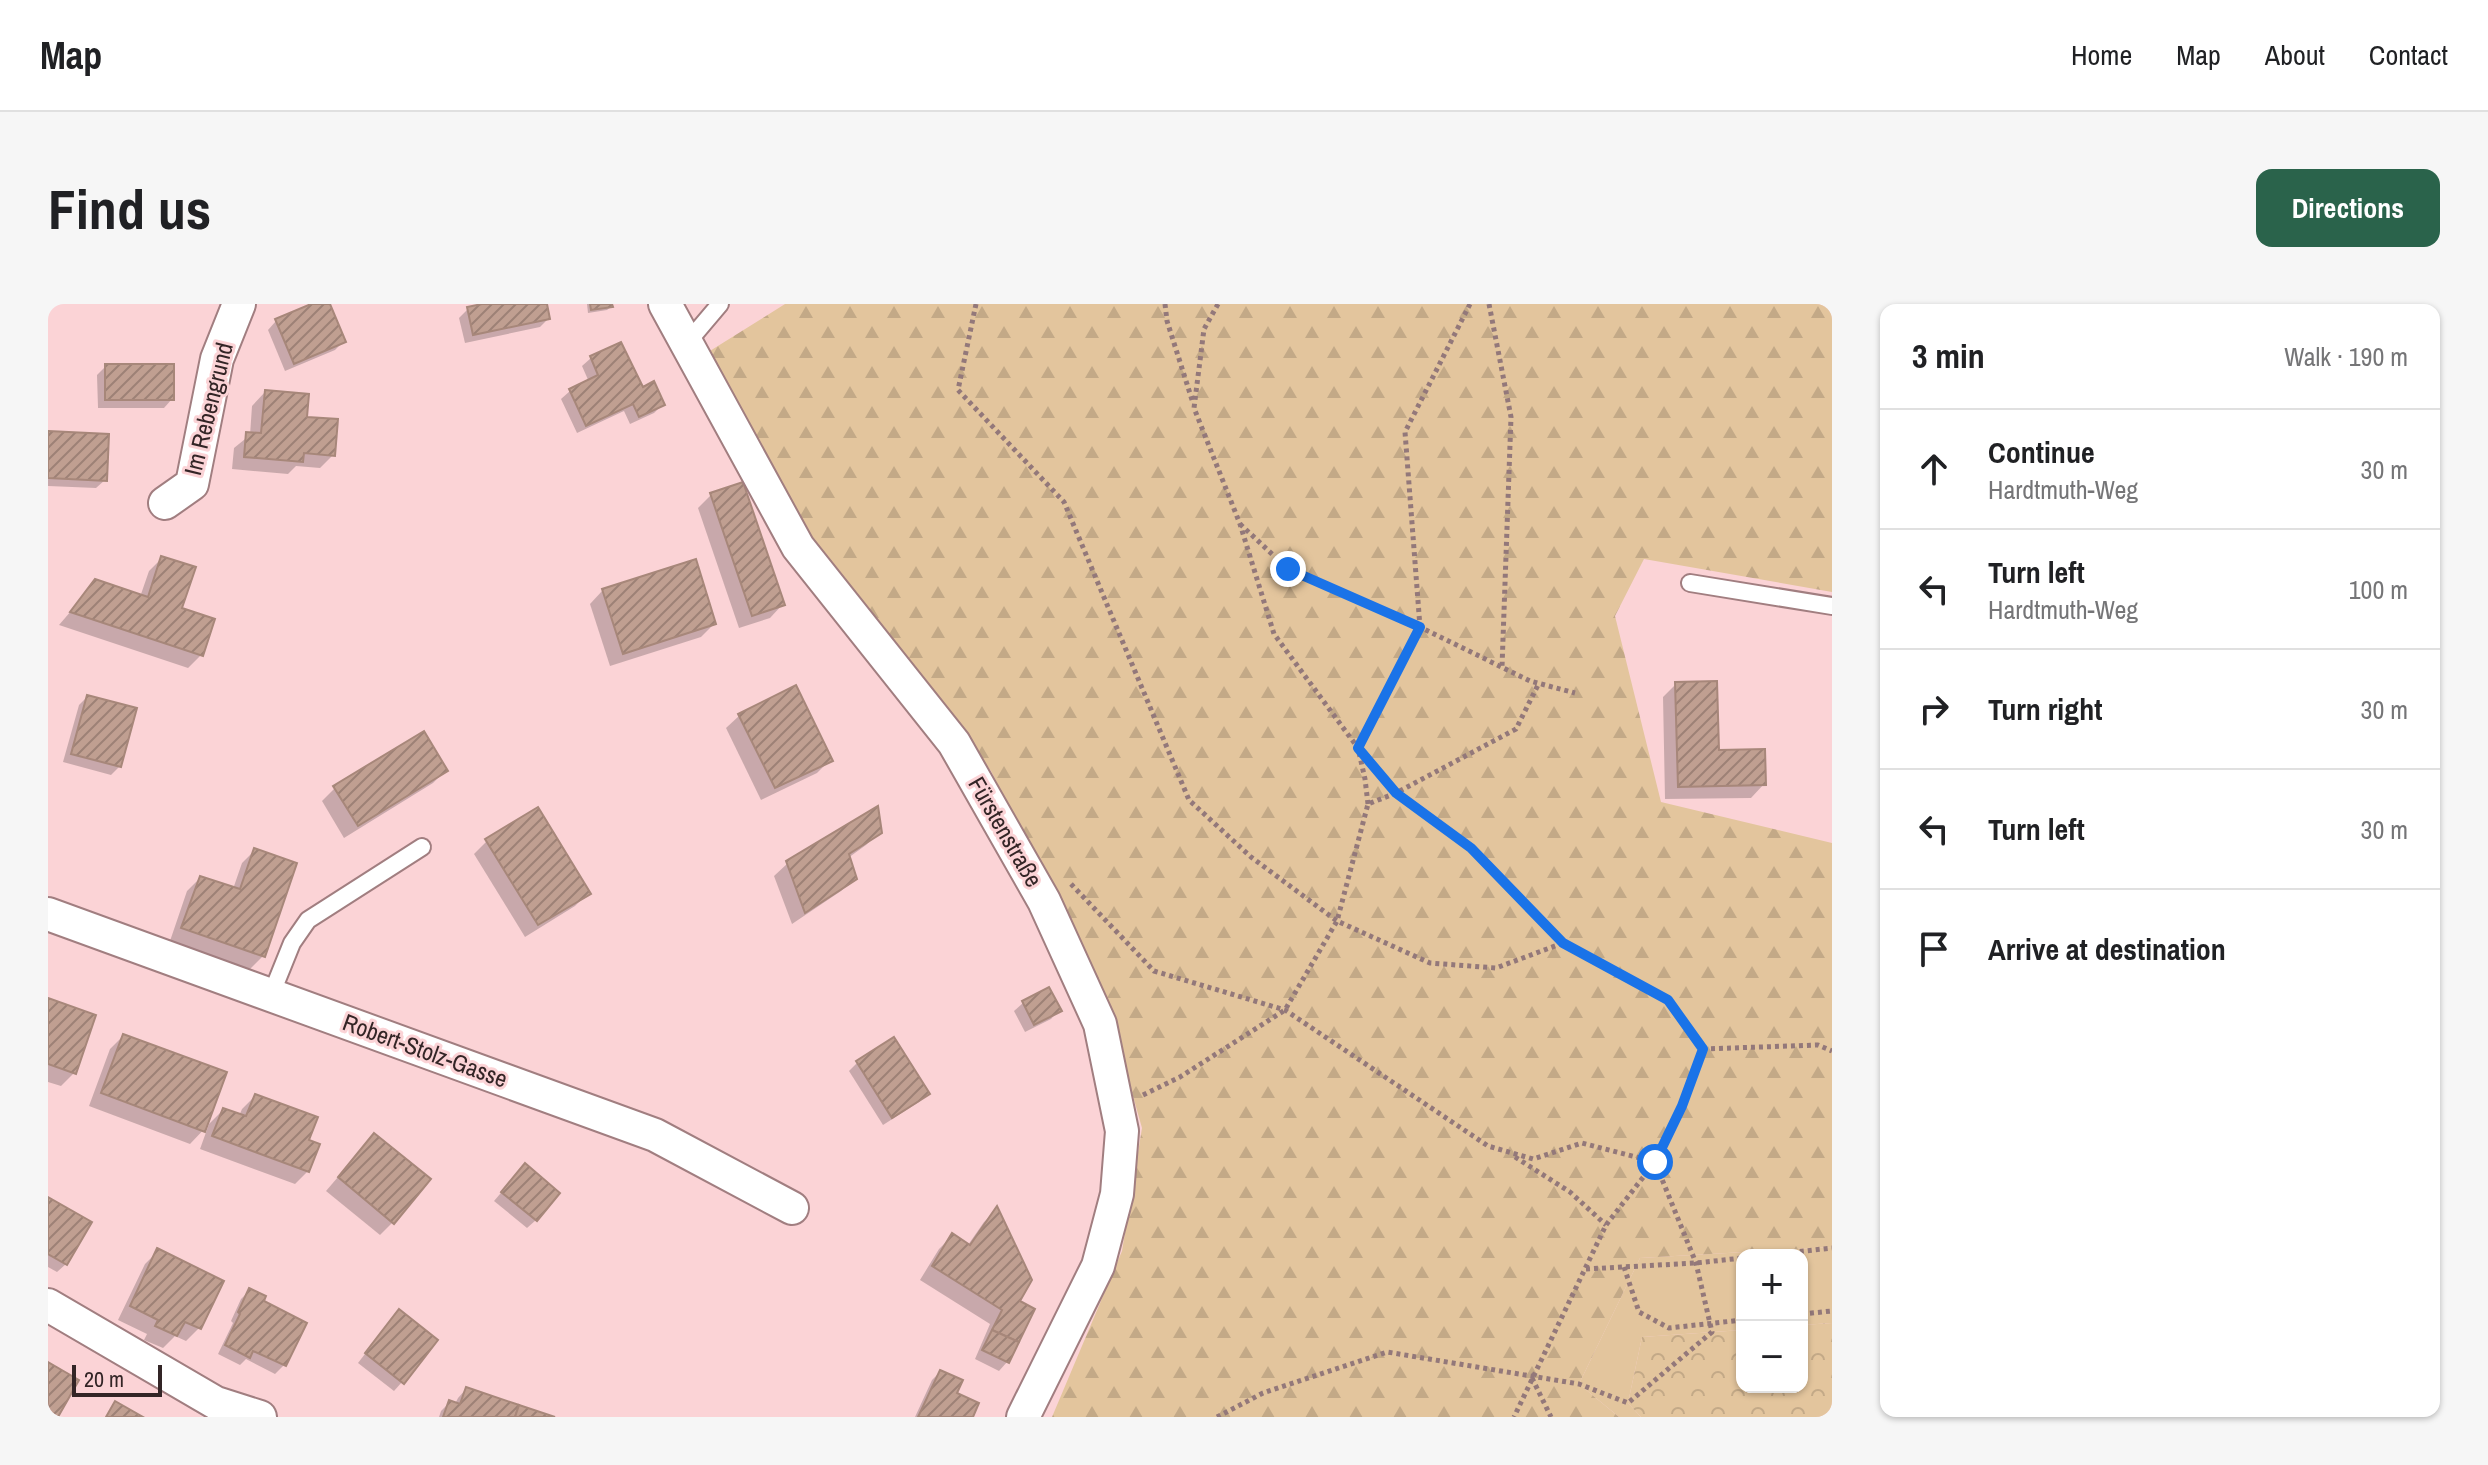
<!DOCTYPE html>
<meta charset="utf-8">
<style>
body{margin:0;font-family:"Archivo Narrow",sans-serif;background:#f6f6f6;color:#202124}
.controls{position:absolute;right:24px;bottom:24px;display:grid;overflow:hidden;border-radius:16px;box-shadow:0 2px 6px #0004}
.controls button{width:72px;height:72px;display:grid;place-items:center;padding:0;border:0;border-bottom:2px solid #e0e0e0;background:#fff;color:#202124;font:40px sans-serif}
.scale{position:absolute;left:24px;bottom:20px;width:90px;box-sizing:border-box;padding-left:8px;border:4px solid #332526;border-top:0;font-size:22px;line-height:28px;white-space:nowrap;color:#332526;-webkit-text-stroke:6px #fbd3d6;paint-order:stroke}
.stop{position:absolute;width:24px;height:24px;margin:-18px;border:6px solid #1a73e8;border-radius:50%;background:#fff}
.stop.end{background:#1a73e8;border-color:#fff;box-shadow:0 2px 8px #0008}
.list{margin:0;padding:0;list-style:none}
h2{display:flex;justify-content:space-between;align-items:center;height:104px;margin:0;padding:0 32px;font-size:34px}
h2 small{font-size:26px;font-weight:400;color:#757577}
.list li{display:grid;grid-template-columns:52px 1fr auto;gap:24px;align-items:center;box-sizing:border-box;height:120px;padding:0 32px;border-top:2px solid #e0e0e0}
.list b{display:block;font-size:30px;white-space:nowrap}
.list p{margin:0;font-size:26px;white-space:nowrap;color:#757577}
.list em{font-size:26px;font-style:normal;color:#757577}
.icon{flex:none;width:44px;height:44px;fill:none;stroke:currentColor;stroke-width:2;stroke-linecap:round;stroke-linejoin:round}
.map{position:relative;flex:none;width:1784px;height:1113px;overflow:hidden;border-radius:16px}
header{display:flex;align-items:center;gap:48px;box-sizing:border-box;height:112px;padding:0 40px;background:#fff;border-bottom:2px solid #e0e0e0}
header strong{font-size:38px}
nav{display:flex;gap:44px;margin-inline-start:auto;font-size:28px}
.intro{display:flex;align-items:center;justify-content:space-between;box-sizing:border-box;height:192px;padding:0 48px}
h1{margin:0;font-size:56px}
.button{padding:20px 36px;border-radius:16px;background:#2a634b;color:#fff;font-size:28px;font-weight:700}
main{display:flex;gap:48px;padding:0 48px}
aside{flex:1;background:#fff;border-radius:16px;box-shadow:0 2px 6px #0004}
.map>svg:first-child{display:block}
</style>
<header>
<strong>Map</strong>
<nav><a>Home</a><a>Map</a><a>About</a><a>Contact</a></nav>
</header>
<div class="intro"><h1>Find us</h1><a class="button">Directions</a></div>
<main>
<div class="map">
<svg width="1784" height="1113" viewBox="0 0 1784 1113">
<defs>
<pattern id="forest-firs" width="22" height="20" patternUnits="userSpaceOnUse" patternTransform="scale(2)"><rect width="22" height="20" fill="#e3c59d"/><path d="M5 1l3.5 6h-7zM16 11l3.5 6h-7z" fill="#c3a987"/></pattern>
<pattern id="park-crowns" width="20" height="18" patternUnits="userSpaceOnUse" patternTransform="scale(2)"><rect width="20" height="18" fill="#e3c59d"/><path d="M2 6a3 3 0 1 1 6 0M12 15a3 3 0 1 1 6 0" fill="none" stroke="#c3a987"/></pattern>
<pattern id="building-hatch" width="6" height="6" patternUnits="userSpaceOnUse" patternTransform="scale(2)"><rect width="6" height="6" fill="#c09f91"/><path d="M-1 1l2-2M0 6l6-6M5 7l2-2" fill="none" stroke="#9d8176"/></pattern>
</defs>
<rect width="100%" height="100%" fill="#fbd3d6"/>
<!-- grass -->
<path fill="#e3c59d" d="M 1784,943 L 1784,1019 L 1754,1021 L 1754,951 L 1694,951 L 1694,1026 L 1594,1033 L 1580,1099 L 1593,1113 L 1571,1113 L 1531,1080 L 1592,954 Z"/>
<!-- forest -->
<path fill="url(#forest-firs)" d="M 737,0 L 1784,0 L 1784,288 L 1596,255 L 1567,312 L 1613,498 L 1784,539 L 1784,943 L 1592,954 L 1531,1080 L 1571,1113 L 1004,1113 L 1074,947 L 1094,824 L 1059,700 L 943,467 L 764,238 L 657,50 Z"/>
<!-- park -->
<path fill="url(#park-crowns)" d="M 1784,1019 L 1784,1113 L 1593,1113 L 1580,1099 L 1594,1033 L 1694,1026 L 1694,1083 L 1754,1083 L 1754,1021 Z"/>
<!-- shadow -->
<g fill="#0003">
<path d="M 268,0 L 279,0 L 295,38 L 287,46 L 237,67 L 220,26 L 228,17 Z"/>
<path d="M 444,0 L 497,0 L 500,15 L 492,23 L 417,39 L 411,14 L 420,5 Z"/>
<path d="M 539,0 L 562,0 L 563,3 L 559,6 L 540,9 Z"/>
<path d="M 572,40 L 594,85 L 615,100 L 606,109 L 582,120 L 576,107 L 529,129 L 513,95 L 522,87 L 541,78 L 534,62 L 543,54 Z"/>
<path d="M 58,62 L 124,95 L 116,104 L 50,104 L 49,71 Z"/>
<path d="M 217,88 L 257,115 L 285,151 L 272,164 L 248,162 L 240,170 L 184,165 L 186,144 L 202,131 L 204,102 Z"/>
<path d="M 0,129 L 57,176 L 48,184 L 0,182 Z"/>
<path d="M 663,191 L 735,300 L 722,314 L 691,324 L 650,204 Z"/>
<path d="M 114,254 L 131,306 L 153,351 L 140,364 L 11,321 L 48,278 L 92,293 L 101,267 Z"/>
<path d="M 555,286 L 666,320 L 653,333 L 562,362 L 542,300 Z"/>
<path d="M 1628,380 L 1669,448 L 1716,480 L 1703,494 L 1617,495 L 1615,393 Z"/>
<path d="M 39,393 L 72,462 L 63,471 L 15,458 L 31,401 Z"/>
<path d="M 692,411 L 782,456 L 769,469 L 713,496 L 678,424 Z"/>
<path d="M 398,466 L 385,479 L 296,534 L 274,497 L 287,484 Z"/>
<path d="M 831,528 L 818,541 L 800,554 L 806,574 L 793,587 L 744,620 L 726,572 L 740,559 Z"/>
<path d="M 439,537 L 540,589 L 527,602 L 477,633 L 426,550 Z"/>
<path d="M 207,546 L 215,652 L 202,665 L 122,637 L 139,587 L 152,574 L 185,585 L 194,559 Z"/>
<path d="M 1001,685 L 1011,706 L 1003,715 L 977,728 L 966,707 L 975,699 Z"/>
<path d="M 0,696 L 26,769 L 13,782 L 0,778 Z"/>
<path d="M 75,732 L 156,825 L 175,806 L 191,812 L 194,805 L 207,792 L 258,837 L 260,867 L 247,880 L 152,845 L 161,820 L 142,840 L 41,802 L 62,745 Z"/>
<path d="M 809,759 L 879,790 L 871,798 L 835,821 L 801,767 Z"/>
<path d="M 314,845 L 345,918 L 332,931 L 278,887 Z"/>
<path d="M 469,870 L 488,916 L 479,924 L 446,897 Z"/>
<path d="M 0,896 L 18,960 L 9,968 L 0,963 Z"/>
<path d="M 949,906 L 969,998 L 985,1006 L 959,1058 L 951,1067 L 927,1055 L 942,1020 L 872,976 L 891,945 L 904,932 L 920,941 L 936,918 Z"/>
<path d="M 110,947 L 151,1024 L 138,1037 L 127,1032 L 115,1044 L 96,1036 L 99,1030 L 70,1016 L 97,960 Z"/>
<path d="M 202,986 L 213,998 L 256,1020 L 236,1061 L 227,1070 L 198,1055 L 192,1061 L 170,1050 L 185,1019 L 183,1017 L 193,995 Z"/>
<path d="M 343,1016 L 354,1078 L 346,1087 L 310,1059 Z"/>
<path d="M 892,1068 L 906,1090 L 923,1113 L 867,1113 L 884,1076 Z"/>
<path d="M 418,1085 L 501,1113 L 391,1113 L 393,1107 L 401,1099 L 407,1100 L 410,1094 Z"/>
</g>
<!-- building -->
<g fill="url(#building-hatch)" stroke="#a7877a" stroke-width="2">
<path d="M 263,0 L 282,0 L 298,38 L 246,60 L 227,15 Z"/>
<path d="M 434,0 L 499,0 L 502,15 L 425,31 L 419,3 Z"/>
<path d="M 542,0 L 564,0 L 565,3 L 543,6 Z"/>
<path d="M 573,38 L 595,83 L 606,77 L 617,101 L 591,113 L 585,100 L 538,122 L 521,85 L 550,71 L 542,52 Z"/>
<rect x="57" y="60" width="69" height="36"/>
<path d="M 217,86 L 261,90 L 259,113 L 290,115 L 287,152 L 256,149 L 255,158 L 196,153 L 198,128 L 213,129 Z"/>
<path d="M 0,127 L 61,130 L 59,177 L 0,174 Z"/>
<path d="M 695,178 L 737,301 L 704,312 L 662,189 Z"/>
<path d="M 113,252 L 148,263 L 134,304 L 167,315 L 155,352 L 22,308 L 47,275 L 100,293 Z"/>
<path d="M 648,255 L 668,320 L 575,350 L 554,285 Z"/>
<path d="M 1669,377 L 1671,446 L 1717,445 L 1718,481 L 1630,483 L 1627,378 Z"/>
<path d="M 748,381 L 785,457 L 727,484 L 690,410 Z"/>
<path d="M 39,391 L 89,404 L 73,463 L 23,450 Z"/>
<path d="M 376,427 L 400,467 L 310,522 L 285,482 Z"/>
<path d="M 830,502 L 834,529 L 801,550 L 809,575 L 757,609 L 738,557 Z"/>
<path d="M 490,503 L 543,590 L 490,621 L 437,535 Z"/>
<path d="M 206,544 L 249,559 L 217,653 L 133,624 L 152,572 L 192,585 Z"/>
<path d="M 1001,683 L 1014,707 L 986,721 L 974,697 Z"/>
<path d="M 0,694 L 48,711 L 28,770 L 0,760 Z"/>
<path d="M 75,730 L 179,768 L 157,828 L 53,789 Z"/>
<path d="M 846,733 L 882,790 L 844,814 L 808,757 Z"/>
<path d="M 207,790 L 270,813 L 261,836 L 272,840 L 261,868 L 164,832 L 175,804 L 198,812 Z"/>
<path d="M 326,829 L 383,875 L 346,920 L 290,873 Z"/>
<path d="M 477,859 L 512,889 L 489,917 L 453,888 Z"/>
<path d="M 0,893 L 44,918 L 19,961 L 0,950 Z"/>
<path d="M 949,902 L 984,976 L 972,997 L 987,1005 L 971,1038 L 944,1026 L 954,1006 L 884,962 L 904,929 L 922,941 Z"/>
<path d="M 109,944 L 176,977 L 153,1025 L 137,1018 L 129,1032 L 107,1022 L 110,1016 L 82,1002 Z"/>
<path d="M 201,984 L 218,992 L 216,997 L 259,1019 L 238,1062 L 205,1047 L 202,1054 L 177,1041 L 192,1010 L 190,1008 Z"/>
<path d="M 351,1005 L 390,1036 L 356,1080 L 317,1049 Z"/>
<path d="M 944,1026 L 971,1038 L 961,1059 L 934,1046 Z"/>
<path d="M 0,1058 L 31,1076 L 10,1113 L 0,1113 Z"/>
<path d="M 892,1066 L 915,1076 L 909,1089 L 931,1099 L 925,1113 L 870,1113 Z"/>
<path d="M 418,1083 L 471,1101 L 467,1113 L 395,1113 L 401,1096 L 412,1100 Z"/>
<path d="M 67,1097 L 95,1113 L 58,1113 Z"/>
<path d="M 471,1101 L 507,1113 L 467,1113 Z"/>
</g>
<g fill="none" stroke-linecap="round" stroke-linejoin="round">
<defs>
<g id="lane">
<path d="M 639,39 L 672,0"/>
<path d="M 1642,279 L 1784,302"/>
<path d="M 223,691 L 244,639 L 260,616 L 374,543"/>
</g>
<g id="street">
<path d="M 617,0 L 750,243 L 906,439 L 996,597 L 1052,720 L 1074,827 L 1069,890 L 1050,962 L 975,1113"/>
<path d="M 117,199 L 144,180 L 169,55 L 191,0"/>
<path d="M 0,610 L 607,831 L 744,904"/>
<path d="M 0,1001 L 168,1099 L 212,1113"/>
</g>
</defs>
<!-- lane casing -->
<use href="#lane" stroke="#a17e80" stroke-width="20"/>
<!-- street casing -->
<use href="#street" stroke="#a17e80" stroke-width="36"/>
<!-- path -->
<g stroke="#93787a" stroke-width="5" stroke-dasharray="4 4" stroke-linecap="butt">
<path d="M 928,0 L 910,86 L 1016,198 L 1141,496 L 1203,553 L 1289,617 L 1382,659 L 1448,664 L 1515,639"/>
<path d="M 1117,0 L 1119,17 L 1145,99"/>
<path d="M 1170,0 L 1156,25 L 1146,104 L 1192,220 L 1226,330 L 1310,444 L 1348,489 L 1423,544 L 1515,639 L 1620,696 L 1655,745 L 1634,802 L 1607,858 L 1558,921 L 1466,1113"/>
<path d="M 1441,0 L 1463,113 L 1454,363"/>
<path d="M 1192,220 L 1240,265 L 1372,323 L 1482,377 L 1527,389"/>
<path d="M 1320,500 L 1317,475 L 1310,444 L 1372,323 L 1357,128 L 1422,0"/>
<path d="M 1023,580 L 1106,667 L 1237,706 L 1440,842 L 1485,855 L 1534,839 L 1607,858"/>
<path d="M 1655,745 L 1770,741 L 1784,747"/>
<path d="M 1095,791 L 1132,773 L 1237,706 L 1289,617 L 1320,500 L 1348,489 L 1468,425 L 1491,379"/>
<path d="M 1467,853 L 1522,888 L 1558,921"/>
<path d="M 1720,951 L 1784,944"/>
<path d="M 1576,963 L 1591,1008 L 1621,1024 L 1694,1016"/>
<path d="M 1538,965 L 1648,959 L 1694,954"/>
<path d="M 1754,1010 L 1784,1007"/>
<path d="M 1484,1074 L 1503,1113"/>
<path d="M 1169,1113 L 1215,1089 L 1339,1048 L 1531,1080 L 1580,1099 L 1664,1028 L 1648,959 L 1607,858"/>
</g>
<!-- lane -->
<use href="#lane" stroke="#fff" stroke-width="16"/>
<!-- street -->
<use href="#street" stroke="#fff" stroke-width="32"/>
</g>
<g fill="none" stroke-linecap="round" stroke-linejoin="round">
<!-- route -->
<path stroke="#1a73e8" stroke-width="10" d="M 1240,265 L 1372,323 L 1310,444 L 1348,489 L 1423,544 L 1515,639 L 1620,696 L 1655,745 L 1634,802 L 1607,858"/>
</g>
<g text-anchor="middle" stroke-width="6" stroke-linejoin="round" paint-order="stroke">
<!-- street labels -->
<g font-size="24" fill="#332526" stroke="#fbd3d6">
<text transform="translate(161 105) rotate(-76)" y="8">Im Rebengrund</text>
<text transform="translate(957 528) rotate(60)" y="8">Fürstenstraße</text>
<text transform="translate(377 747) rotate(20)" y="8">Robert-Stolz-Gasse</text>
</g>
</g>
</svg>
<div class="controls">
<button>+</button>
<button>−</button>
</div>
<div class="scale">20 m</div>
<div class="stop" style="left:1607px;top:858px"></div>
<div class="stop end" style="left:1240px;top:265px"></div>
</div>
<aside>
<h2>3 min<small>Walk · 190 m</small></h2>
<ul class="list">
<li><svg class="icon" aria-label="ahead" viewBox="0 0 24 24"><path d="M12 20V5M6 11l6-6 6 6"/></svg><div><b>Continue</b><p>Hardtmuth-Weg</p></div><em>30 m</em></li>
<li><svg class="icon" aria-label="left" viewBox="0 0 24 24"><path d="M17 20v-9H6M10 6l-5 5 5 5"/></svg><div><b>Turn left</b><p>Hardtmuth-Weg</p></div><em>100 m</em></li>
<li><svg class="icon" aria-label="right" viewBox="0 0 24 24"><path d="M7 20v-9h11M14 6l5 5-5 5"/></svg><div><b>Turn right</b></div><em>30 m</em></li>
<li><svg class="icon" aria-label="left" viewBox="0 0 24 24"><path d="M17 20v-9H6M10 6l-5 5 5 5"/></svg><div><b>Turn left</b></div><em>30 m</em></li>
<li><svg class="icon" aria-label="arrive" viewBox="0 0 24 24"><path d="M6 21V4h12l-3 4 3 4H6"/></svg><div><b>Arrive at destination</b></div></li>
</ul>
</aside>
</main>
